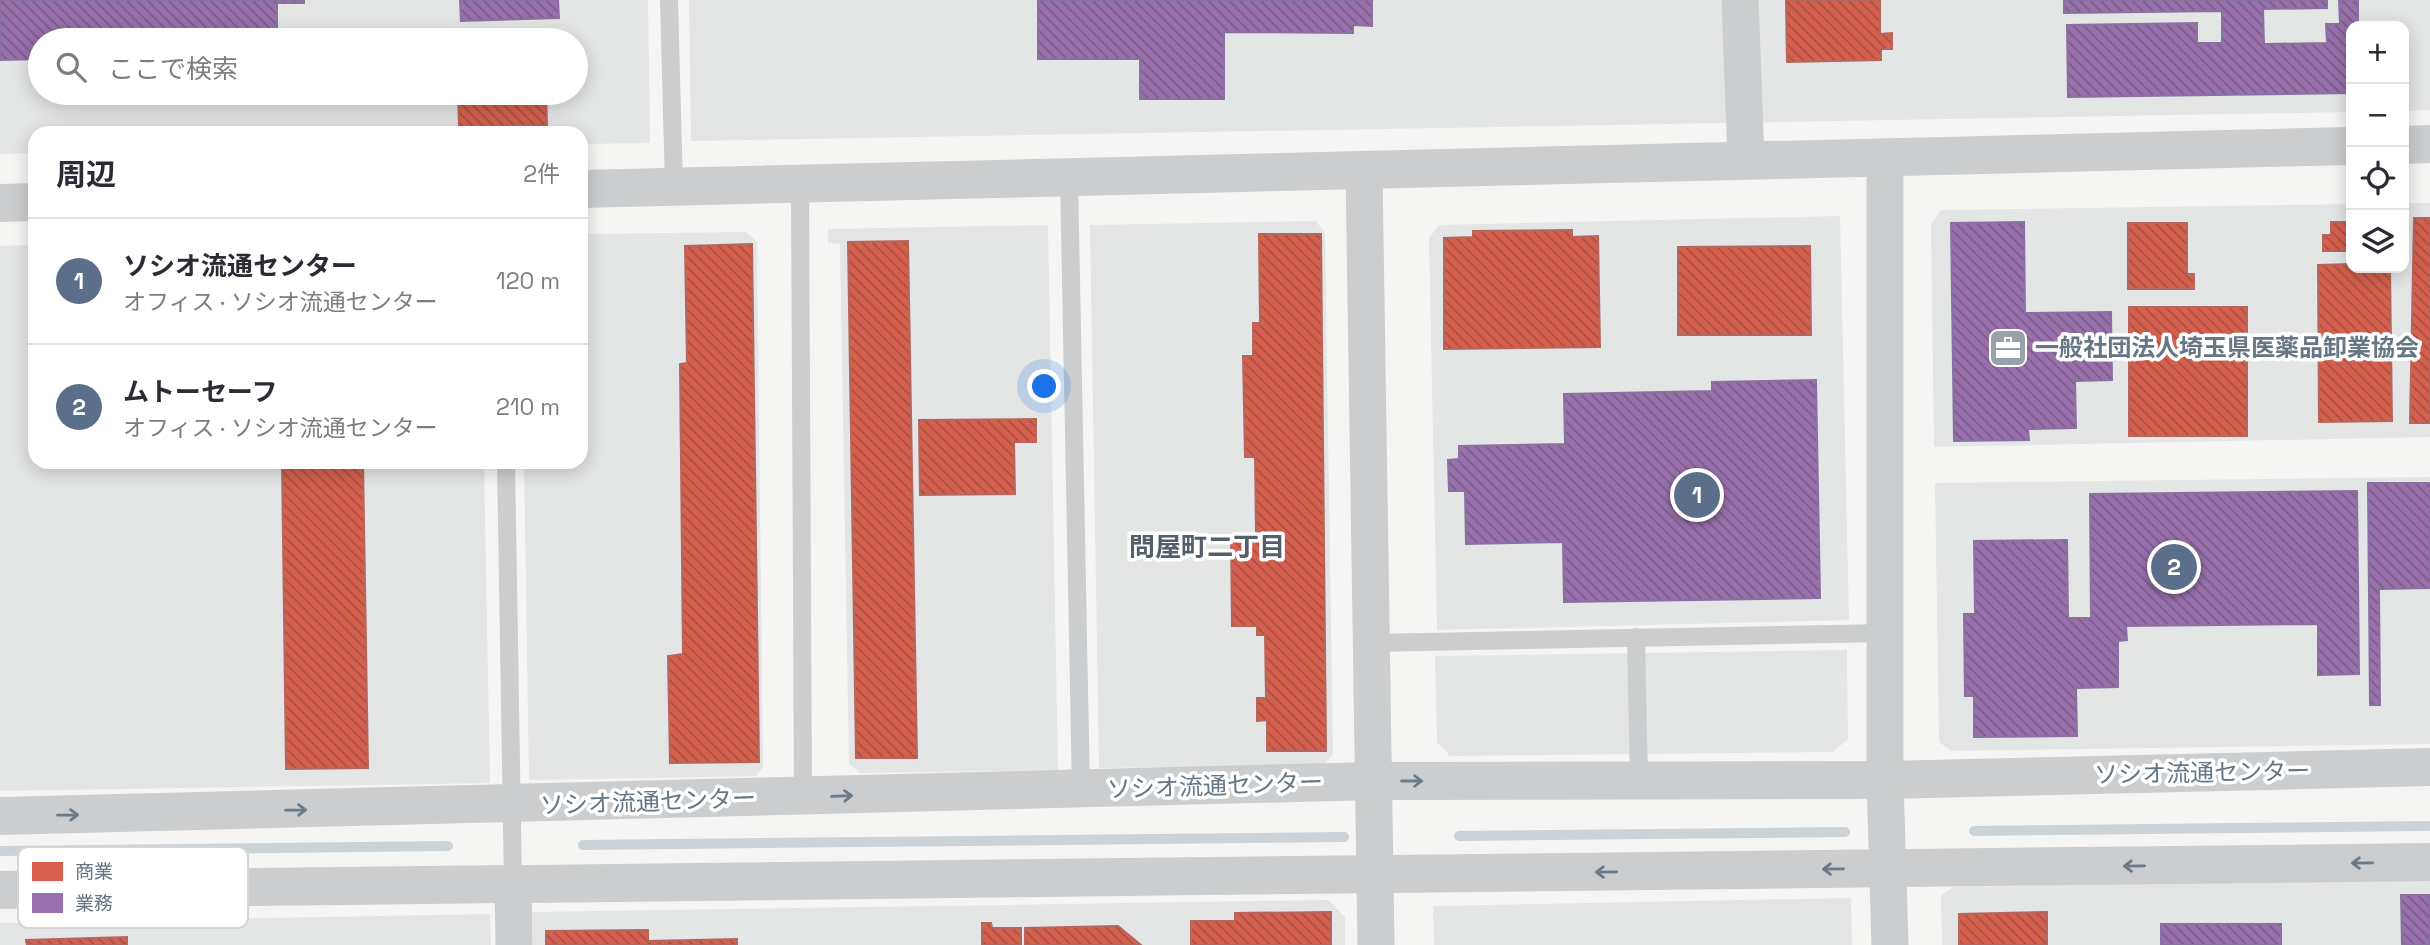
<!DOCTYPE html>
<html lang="ja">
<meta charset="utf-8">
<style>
body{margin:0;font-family:"Space Grotesk","Noto Sans JP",sans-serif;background:#f2f2f3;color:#2b2b33}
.controls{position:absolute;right:21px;top:21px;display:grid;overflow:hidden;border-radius:14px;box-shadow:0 4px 18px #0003}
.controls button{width:63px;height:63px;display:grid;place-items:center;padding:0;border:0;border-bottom:2px solid #e1e1e2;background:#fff;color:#2b2b33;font:35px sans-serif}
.you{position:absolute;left:1045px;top:387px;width:24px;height:24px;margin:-18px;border:5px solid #fff;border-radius:50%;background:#1a73e8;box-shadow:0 0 0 10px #1a73e833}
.badge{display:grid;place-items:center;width:46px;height:46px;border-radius:50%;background:#7c3aed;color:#fff;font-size:23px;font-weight:700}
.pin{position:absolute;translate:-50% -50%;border:4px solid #fff;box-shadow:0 2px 7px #0006}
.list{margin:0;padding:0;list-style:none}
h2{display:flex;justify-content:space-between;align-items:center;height:91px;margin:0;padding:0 28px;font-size:30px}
h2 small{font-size:23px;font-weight:400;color:#7c7c81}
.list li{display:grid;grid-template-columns:46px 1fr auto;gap:21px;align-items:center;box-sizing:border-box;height:126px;padding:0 28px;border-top:2px solid #e1e1e2}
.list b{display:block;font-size:26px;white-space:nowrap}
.list p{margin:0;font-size:23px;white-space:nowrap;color:#7c7c81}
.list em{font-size:23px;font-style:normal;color:#7c7c81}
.icon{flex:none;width:38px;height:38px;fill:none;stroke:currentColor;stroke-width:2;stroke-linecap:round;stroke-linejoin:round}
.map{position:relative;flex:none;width:2430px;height:945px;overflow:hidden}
.search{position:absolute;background:#fff;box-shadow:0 4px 18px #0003;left:28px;top:28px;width:560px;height:77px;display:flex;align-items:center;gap:18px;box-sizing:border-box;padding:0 24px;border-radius:38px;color:#7c7c81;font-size:26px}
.panel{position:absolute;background:#fff;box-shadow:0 4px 18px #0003;left:28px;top:126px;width:560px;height:343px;border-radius:21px}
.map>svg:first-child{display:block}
</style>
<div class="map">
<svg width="2430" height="945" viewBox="0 0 2430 945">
<defs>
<pattern id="shops-back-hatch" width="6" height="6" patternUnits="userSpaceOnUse" patternTransform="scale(1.75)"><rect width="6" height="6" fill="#d6604d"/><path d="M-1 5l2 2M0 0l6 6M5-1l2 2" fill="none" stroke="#a85144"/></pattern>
<pattern id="offices-back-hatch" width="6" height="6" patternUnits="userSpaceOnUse" patternTransform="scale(1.75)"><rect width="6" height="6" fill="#9970ab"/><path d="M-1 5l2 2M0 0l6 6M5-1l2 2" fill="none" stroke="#7a5d8a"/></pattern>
</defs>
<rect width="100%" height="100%" fill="#f5f5f4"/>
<!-- built -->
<g fill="#e4e5e5" fill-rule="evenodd">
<path d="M 0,0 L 648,0 L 650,143 L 581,144 L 581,133 L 35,133 L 35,153 L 0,154 ZM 40,40 L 576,40 L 576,93 L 40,93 Z"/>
<path d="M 689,0 L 2430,0 L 2430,110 L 2404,111 L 2404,26 L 2351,26 L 2351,112 L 691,141 Z"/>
<path d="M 2404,203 L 2430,203 L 2430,437 L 1934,447 L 1931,225 L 1941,210 L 2351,204 L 2351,268 L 2404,268 Z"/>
<path d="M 1840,216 L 1849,620 L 1437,630 L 1429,238 L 1439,225 Z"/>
<path d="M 1316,221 L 1325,233 L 1333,754 L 1324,765 L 1099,768 L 1090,225 Z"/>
<path d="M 1048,225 L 1058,770 L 861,773 L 849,764 L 840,244 L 828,243 L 828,229 Z"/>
<path d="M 746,232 L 757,242 L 763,767 L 756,776 L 529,780 L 524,462 L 581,462 L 581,234 Z"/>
<path d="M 35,245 L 35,462 L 484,462 L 490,783 L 0,791 L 0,246 Z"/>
<path d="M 2430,477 L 2430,744 L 1951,751 L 1939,742 L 1935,483 Z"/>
<path d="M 1847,650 L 1848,739 L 1833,752 L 1450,756 L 1437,742 L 1435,656 Z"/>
<path d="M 2430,878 L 2430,945 L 1942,945 L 1941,896 L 1953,887 Z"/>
<path d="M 1851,898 L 1852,945 L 1434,945 L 1433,906 Z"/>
<path d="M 1328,900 L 1345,917 L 1345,945 L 533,945 L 532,912 Z"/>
<path d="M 490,914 L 491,945 L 0,945 L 0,923 Z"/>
</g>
<!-- shops -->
<g fill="url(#shops-back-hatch)" stroke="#b4675e" stroke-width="2">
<path d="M 1786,0 L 1880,0 L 1880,34 L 1892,33 L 1892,49 L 1881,49 L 1881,60 L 1787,62 Z"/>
<path d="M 458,93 L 546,93 L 547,125 L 459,127 Z"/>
<path d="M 2414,218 L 2430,218 L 2430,423 L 2410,423 Z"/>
<path d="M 2331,222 L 2351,222 L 2351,251 L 2323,251 L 2323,235 L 2331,235 Z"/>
<path d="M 2128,223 L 2187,223 L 2187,274 L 2194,274 L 2194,289 L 2128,289 Z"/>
<path d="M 1572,230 L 1572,237 L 1598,236 L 1600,347 L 1444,349 L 1444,238 L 1473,237 L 1473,231 Z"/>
<path d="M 1259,234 L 1321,234 L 1326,751 L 1267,751 L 1267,720 L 1257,721 L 1257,698 L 1266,698 L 1265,635 L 1257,635 L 1257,626 L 1232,626 L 1231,535 L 1256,535 L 1255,457 L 1245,457 L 1243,356 L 1253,356 L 1253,323 L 1260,323 Z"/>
<path d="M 908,241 L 917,758 L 856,758 L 848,242 Z"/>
<path d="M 752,244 L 759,762 L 670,763 L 668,656 L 683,654 L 680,364 L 687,363 L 685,246 Z"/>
<path d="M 1810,246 L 1811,335 L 1678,335 L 1678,247 Z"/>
<path d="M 2351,264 L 2351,268 L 2390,268 L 2392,421 L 2319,422 L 2318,265 Z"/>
<rect x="2129" y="307" width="118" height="129"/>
<path d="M 1036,419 L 1036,442 L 1014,442 L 1015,494 L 920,495 L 919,420 Z"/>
<path d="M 282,462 L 363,462 L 368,768 L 286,769 Z"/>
<path d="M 1331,912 L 1331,945 L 1191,945 L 1191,921 L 1235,921 L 1235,913 Z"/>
<path d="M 2047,912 L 2047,945 L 1959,945 L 1959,914 Z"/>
<path d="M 982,923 L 991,923 L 992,928 L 1021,928 L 1021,945 L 982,945 Z"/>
<path d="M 1118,926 L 1141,945 L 1025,945 L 1025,928 Z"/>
<path d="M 648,930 L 648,941 L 737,939 L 737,945 L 546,945 L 546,931 Z"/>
<path d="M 127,937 L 127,945 L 27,945 L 26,940 Z"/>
</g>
<!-- offices -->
<g fill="url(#offices-back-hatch)" stroke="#89729f" stroke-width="2">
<path d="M 0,0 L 304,0 L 304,3 L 277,3 L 277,40 L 40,40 L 40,59 L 0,60 Z"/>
<path d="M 460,0 L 558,0 L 559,18 L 461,21 Z"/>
<path d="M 1038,0 L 1372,0 L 1372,26 L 1353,25 L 1353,33 L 1224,32 L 1224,99 L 1140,99 L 1140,59 L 1038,59 Z"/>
<path d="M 2064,0 L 2327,0 L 2327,8 L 2263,9 L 2264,44 L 2327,43 L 2326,24 L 2340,24 L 2339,0 L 2358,0 L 2358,26 L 2351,26 L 2351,93 L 2068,97 L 2067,25 L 2197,23 L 2197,43 L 2222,43 L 2222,11 L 2064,13 Z"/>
<path d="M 2024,222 L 2025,313 L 2111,312 L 2112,380 L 2075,381 L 2076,428 L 2028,429 L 2029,440 L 1954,441 L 1951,223 Z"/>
<path d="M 1816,380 L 1820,598 L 1564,602 L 1563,542 L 1466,544 L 1465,491 L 1449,491 L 1448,460 L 1459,459 L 1459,446 L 1565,444 L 1564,394 L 1712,391 L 1712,382 Z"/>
<path d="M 2368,483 L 2430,483 L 2430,588 L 2379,589 L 2380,705 L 2370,705 Z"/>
<path d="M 2357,491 L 2359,674 L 2318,675 L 2318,624 L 2126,626 L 2127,640 L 2118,641 L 2118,687 L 2076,688 L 2077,736 L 1974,737 L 1974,696 L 1965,696 L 1964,614 L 1975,614 L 1974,541 L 2067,540 L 2068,618 L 2091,618 L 2090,494 Z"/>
<path d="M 2401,895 L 2430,895 L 2430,945 L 2402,945 Z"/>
<rect x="2161" y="924" width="120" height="21"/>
</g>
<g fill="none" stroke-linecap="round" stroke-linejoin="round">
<!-- stream -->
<g stroke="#cbd3d6" stroke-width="10">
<path d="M 1974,831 L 2430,826"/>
<path d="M 1459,836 L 1845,832"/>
<path d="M 583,845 L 1344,837"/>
<path d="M 0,851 L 448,846"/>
</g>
<!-- service -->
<g stroke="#cbcdce" stroke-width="18">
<path d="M 669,0 L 674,187"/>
<path d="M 1069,177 L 1081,790"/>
<path d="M 800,184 L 803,798"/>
<path d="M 506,462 L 513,883"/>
<path d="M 1636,637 L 1639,781"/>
<path d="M 1371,643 L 1885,633"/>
</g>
<!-- minor -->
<g stroke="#cbcdce" stroke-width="37">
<path d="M 1740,0 L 1746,160"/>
<path d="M 1885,157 L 1885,780 L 1890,945"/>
<path d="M 1364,170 L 1376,945"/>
<path d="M 513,883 L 514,945"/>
</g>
<!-- tertiary -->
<g stroke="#cbcdce" stroke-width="38">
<path d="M 2404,145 L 2430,144"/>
<path d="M 581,189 L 2351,146"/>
<path d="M 0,203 L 35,202"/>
<path d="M 0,816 L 1373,781 L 1885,780 L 2430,767"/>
<path d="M 0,890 L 2430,862"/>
</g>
</g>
<!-- one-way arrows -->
<defs><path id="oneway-shaft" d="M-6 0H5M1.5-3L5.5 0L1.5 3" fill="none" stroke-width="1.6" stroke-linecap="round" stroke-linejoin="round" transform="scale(1.75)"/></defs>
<g stroke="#6a7a88">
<use href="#oneway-shaft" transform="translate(1412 781)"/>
<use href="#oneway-shaft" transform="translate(842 796) rotate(-2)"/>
<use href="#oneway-shaft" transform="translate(296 810) rotate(-1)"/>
<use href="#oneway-shaft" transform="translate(68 815) rotate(-1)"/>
<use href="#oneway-shaft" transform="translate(2362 863) rotate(179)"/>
<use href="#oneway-shaft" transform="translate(2134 866) rotate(179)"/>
<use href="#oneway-shaft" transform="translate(1833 869) rotate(179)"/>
<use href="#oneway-shaft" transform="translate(1606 872) rotate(179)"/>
</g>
<!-- icons -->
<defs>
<symbol id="office-square" viewBox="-11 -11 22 22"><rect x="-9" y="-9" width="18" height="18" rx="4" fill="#97a2ab" stroke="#fff"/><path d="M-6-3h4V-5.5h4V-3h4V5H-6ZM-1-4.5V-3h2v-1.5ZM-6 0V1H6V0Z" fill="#fff"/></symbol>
</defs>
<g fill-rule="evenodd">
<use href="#office-square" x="1986" y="326" width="44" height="44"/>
</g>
<g text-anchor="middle" stroke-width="7" stroke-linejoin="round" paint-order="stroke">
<!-- poi labels -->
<g font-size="24" font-weight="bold" fill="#657684" stroke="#fff" text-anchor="start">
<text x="2035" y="356">一般社団法人埼玉県医薬品卸業協会</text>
</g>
<!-- street labels -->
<g font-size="24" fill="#657684" stroke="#fff">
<text transform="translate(2202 773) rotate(-1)" y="8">ソシオ流通センター</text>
<text transform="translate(1215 786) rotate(-2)" y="8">ソシオ流通センター</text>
<text transform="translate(648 802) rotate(-2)" y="8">ソシオ流通センター</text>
</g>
<!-- neighbourhood labels -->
<g font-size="26" font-weight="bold" fill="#535f69" stroke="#fff">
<text x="1207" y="556">問屋町二丁目</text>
</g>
</g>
<!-- legend -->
<rect x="18" y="847" width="230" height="81" rx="10" fill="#fff" stroke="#d1d6da" stroke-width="2"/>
<rect x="32" y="862" width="31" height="19" fill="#d6604d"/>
<rect x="32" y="893" width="31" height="20" fill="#9970ab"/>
<g font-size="19" fill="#657684">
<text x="75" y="878">商業</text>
<text x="75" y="910">業務</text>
</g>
</svg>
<div class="controls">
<button>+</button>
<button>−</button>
<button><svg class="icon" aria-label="locate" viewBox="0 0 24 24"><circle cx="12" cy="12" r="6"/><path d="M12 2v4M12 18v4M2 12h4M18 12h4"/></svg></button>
<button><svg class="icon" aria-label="layers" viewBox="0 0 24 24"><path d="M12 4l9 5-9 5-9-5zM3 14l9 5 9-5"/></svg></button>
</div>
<div class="you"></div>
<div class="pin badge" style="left:1697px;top:495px;background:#5c6f8a">1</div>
<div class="pin badge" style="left:2174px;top:567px;background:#5c6f8a">2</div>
<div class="search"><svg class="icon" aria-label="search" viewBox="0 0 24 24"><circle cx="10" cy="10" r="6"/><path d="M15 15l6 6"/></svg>ここで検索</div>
<section class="panel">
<h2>周辺<small>2件</small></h2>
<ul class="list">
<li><span class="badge" style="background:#5c6f8a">1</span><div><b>ソシオ流通センター</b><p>オフィス · ソシオ流通センター</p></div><em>120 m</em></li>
<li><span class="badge" style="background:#5c6f8a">2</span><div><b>ムトーセーフ</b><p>オフィス · ソシオ流通センター</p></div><em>210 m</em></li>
</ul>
</section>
</div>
